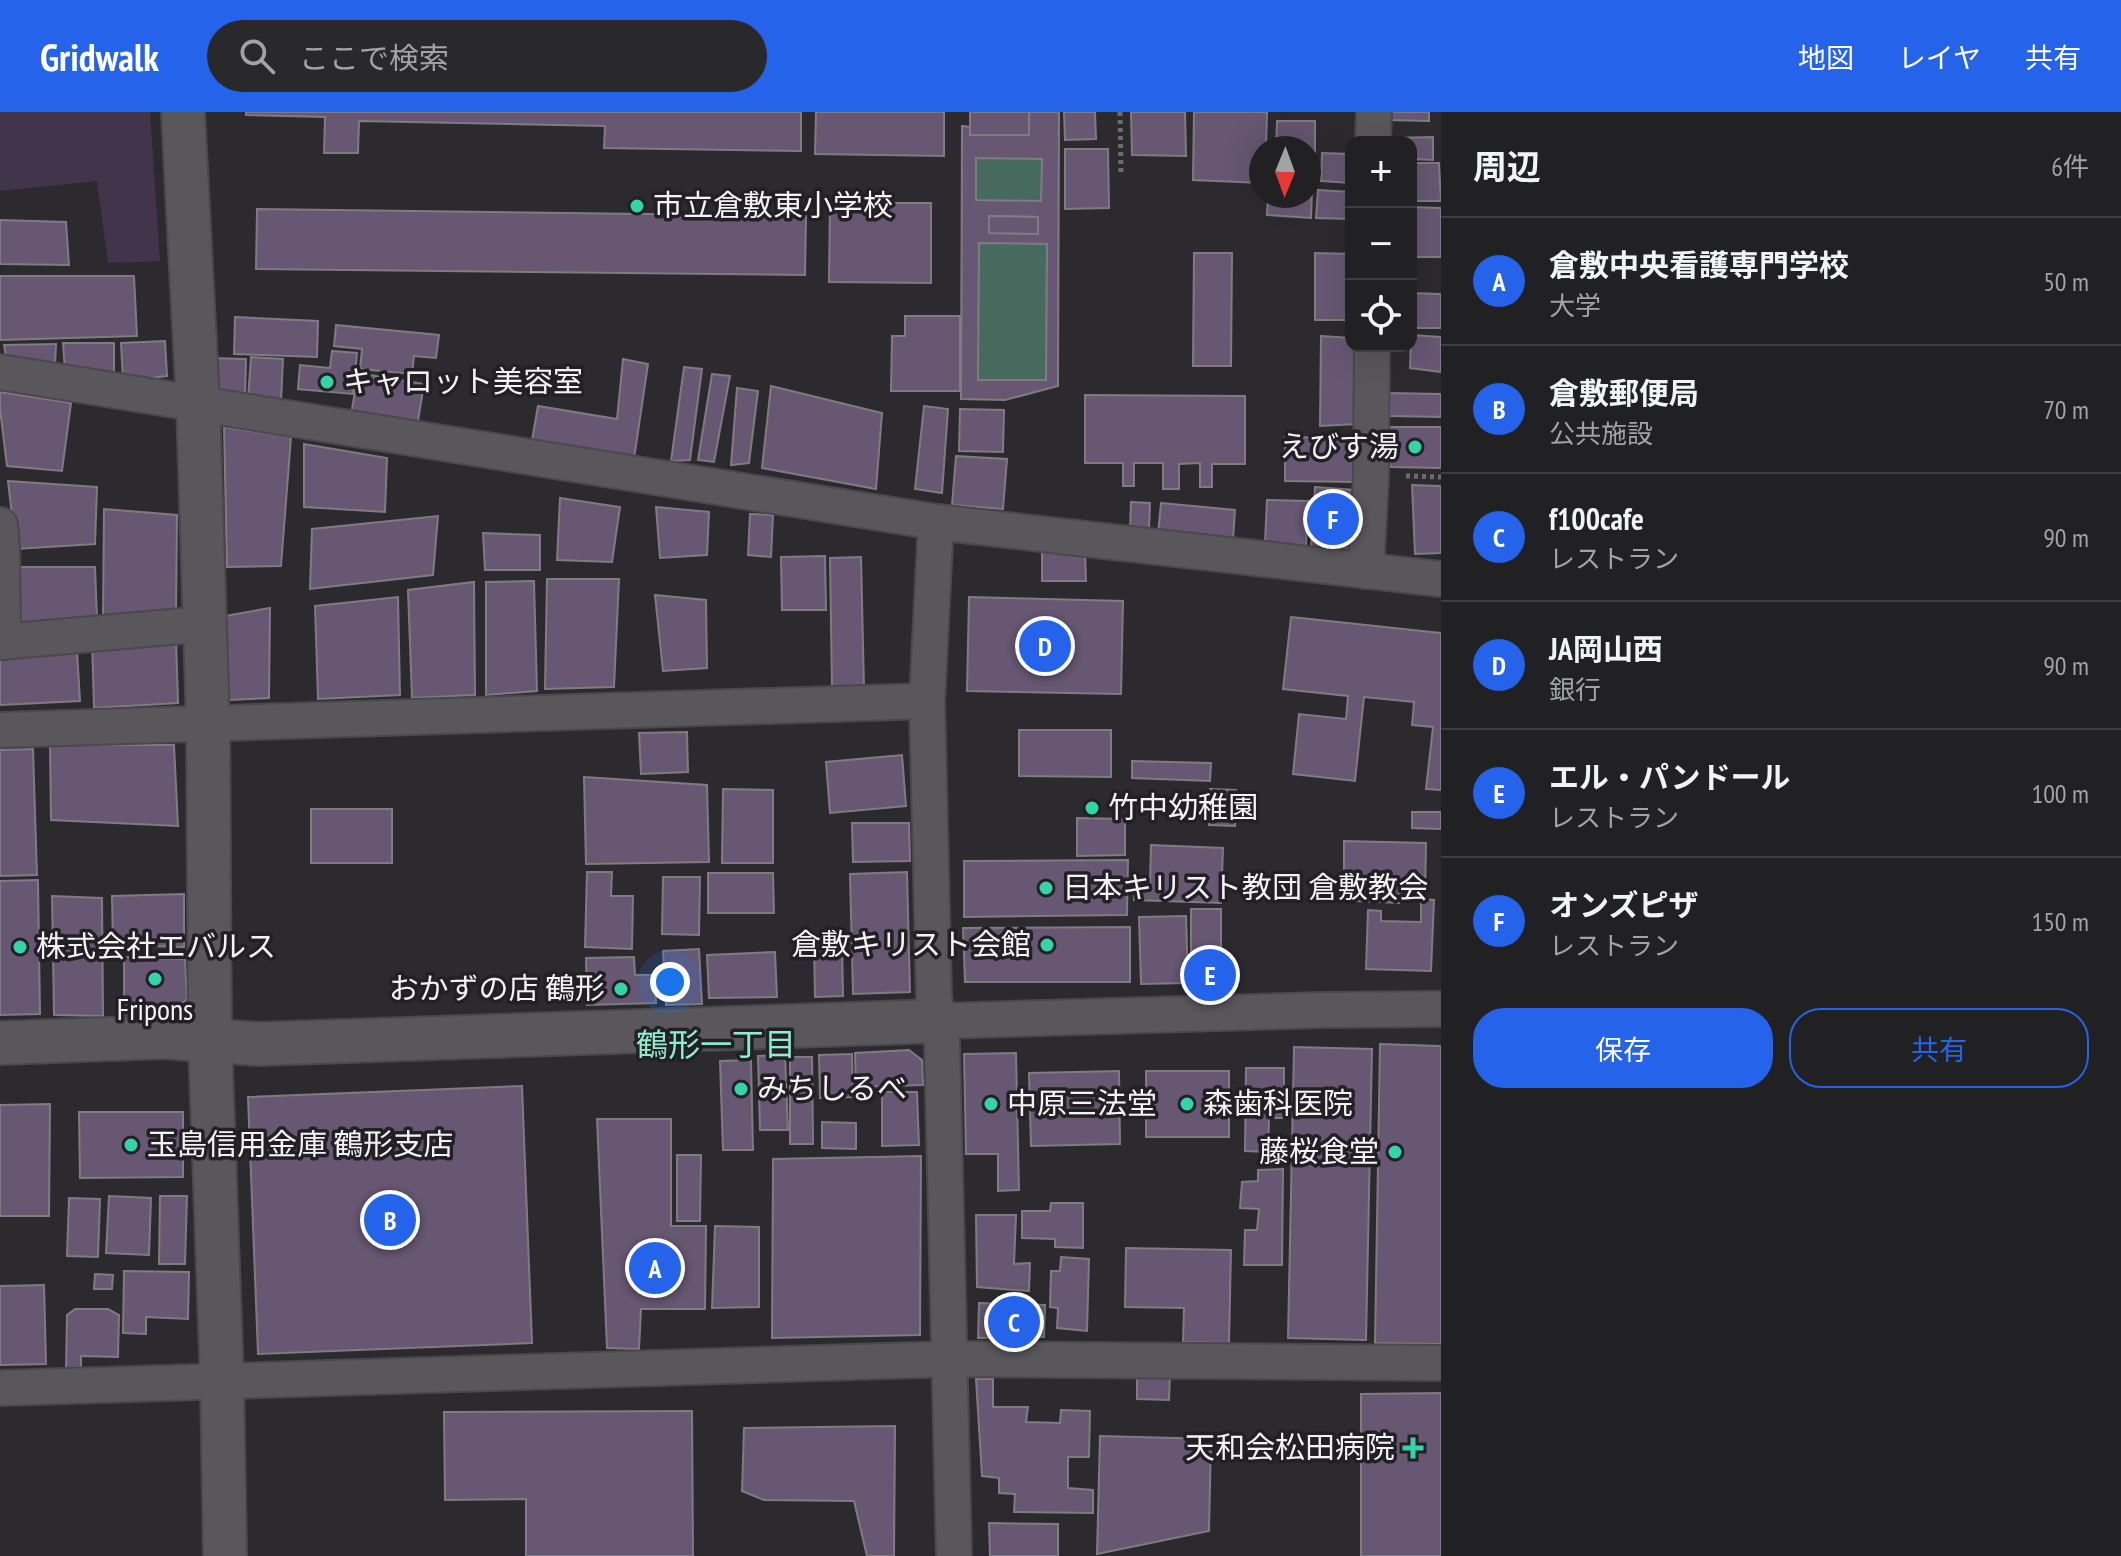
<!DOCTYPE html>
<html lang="ja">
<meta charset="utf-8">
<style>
body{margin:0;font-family:"PT Sans Narrow","Noto Sans JP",sans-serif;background:#29282a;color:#f1f3f6}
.controls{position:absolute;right:24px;top:24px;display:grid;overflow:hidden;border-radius:16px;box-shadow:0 8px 32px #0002}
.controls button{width:72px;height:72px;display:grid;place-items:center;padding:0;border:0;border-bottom:2px solid #3e3e40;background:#212022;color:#f1f3f6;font:40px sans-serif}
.compass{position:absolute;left:1249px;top:24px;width:72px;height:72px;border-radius:50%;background:#212022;box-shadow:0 8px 32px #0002;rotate:181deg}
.you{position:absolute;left:670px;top:870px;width:28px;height:28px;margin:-20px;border:6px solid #fff;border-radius:50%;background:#1a73e8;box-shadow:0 0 0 12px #1a73e833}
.badge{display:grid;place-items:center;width:52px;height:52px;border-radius:50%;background:#2563eb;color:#fff;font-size:26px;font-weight:700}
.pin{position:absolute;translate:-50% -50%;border:4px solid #fff;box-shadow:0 2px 8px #0006}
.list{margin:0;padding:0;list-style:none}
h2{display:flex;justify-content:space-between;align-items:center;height:104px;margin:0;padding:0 32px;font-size:34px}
h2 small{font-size:26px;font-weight:400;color:#a2a3a5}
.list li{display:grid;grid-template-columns:52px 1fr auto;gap:24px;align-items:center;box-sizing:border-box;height:128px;padding:0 32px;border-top:2px solid #3e3e40}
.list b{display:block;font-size:30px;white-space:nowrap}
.list p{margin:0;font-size:26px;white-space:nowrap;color:#a2a3a5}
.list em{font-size:26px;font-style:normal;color:#a2a3a5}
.actions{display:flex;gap:16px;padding:24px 32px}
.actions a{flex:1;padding:18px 0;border:2px solid #2563eb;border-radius:32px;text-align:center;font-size:28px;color:#2563eb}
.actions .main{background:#2563eb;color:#fff}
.icon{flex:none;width:44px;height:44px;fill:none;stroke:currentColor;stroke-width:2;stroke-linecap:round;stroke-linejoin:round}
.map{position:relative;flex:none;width:1441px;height:1444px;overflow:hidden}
header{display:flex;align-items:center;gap:48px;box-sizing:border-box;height:112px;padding:0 40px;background:#2563eb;color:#fff}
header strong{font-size:38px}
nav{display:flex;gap:44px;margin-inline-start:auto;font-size:28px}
.search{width:560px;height:72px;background:#29282a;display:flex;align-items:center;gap:20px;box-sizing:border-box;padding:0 28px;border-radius:44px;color:#a2a3a5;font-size:30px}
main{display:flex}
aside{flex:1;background:#212022}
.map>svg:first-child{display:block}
</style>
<header>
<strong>Gridwalk</strong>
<div class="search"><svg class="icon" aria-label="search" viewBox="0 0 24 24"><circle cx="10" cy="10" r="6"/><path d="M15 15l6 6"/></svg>ここで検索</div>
<nav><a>地図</a><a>レイヤ</a><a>共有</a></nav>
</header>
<main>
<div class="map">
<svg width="1441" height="1444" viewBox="0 0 1441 1444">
<rect width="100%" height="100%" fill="#2c2a2e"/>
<!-- green -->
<path fill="#42354b" d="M 0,0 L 150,0 L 160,149 L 108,151 L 97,69 L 0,79 Z"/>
<!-- water -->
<g fill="#466a5d">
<path d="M 976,46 L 1042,47 L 1041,89 L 976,88 Z"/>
<path d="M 979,131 L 1047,132 L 1046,268 L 978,268 Z"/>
</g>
<!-- building -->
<g fill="#675772" stroke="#7f7c81" stroke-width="2" fill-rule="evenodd">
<path d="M 246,0 L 801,0 L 801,39 L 604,36 L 605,14 L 359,9 L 358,41 L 324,41 L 325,5 L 246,3 Z"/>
<path d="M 816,0 L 944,0 L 944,44 L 815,42 Z"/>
<path d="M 970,0 L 970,23 L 1029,23 L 1029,0 L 1059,0 L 1058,274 L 1005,288 L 961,287 L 962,14 L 970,15 ZM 976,46 L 1042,47 L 1041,89 L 976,88 ZM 989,104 L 1038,105 L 1038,122 L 989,121 ZM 979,131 L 1047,132 L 1046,268 L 978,268 Z"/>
<rect x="970" y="0" width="59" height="23"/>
<path d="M 1064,0 L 1095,0 L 1096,27 L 1065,28 Z"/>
<path d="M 1131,0 L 1185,0 L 1186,44 L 1132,43 Z"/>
<path d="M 1194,0 L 1267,0 L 1266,36 L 1261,36 L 1261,71 L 1193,68 Z"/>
<path d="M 1386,0 L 1429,0 L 1429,9 L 1386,8 Z"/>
<path d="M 1277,9 L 1315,9 L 1315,70 L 1309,70 L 1309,36 L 1276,36 Z"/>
<path d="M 1433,25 L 1433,48 L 1411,47 L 1411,30 L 1392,30 L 1391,26 Z"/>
<path d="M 1065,37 L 1108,37 L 1109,96 L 1065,97 Z"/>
<path d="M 1322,41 L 1351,42 L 1351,71 L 1321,69 Z"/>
<path d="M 1411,51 L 1439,51 L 1441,89 L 1411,89 Z"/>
<path d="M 1309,78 L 1312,78 L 1311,106 L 1267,103 L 1268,84 L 1309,84 Z"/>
<path d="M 1318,78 L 1351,80 L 1351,107 L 1316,106 Z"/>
<path d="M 830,91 L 931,91 L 931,171 L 829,170 Z"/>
<path d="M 1411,95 L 1441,96 L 1441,145 L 1411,145 Z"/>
<path d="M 257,97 L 806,104 L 805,163 L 256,157 Z"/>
<path d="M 989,104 L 1038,105 L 1038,122 L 989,121 Z"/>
<path d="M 0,108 L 66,110 L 69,153 L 0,152 Z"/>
<path d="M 1194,141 L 1232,141 L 1231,254 L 1193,254 Z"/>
<path d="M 1315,141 L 1351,142 L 1351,208 L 1315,208 Z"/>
<path d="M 0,164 L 134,164 L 137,224 L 0,228 Z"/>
<path d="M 1411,181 L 1441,182 L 1441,216 L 1411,216 Z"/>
<path d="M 905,204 L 960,204 L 960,279 L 891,279 L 892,224 L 905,224 Z"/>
<path d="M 235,205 L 318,209 L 317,245 L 234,242 Z"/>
<path d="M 336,213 L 439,223 L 436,246 L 414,244 L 412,262 L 360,257 L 362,237 L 334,234 Z"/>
<path d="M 1411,223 L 1441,225 L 1441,260 L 1410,256 Z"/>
<path d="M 1321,224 L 1351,226 L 1351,234 L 1358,234 L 1357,312 L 1320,314 Z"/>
<path d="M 165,229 L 167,264 L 123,269 L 121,231 Z"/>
<path d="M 63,231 L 114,231 L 114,265 L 65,259 Z"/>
<path d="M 56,232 L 55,254 L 7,250 L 4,233 Z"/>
<path d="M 332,239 L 357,241 L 353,282 L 298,277 L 300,253 L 330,256 Z"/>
<path d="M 251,245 L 283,247 L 281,289 L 248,287 Z"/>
<path d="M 210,246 L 246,247 L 245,285 L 209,284 Z"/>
<path d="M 623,247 L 648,252 L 634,347 L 532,328 L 538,294 L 617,307 Z"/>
<path d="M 684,255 L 702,257 L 690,348 L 671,349 Z"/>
<path d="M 358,261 L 424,272 L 416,321 L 350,310 Z"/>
<path d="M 712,262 L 730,264 L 714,350 L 698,348 Z"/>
<path d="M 771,274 L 882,301 L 876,377 L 762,356 Z"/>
<path d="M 737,276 L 758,279 L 749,351 L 731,353 Z"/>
<path d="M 0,280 L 71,291 L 62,359 L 7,354 L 0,297 Z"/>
<path d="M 1389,281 L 1441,282 L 1441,305 L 1390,304 Z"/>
<path d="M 1085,283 L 1245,284 L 1245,352 L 1212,352 L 1212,375 L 1200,375 L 1200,351 L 1179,352 L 1179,377 L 1163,377 L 1163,351 L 1134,351 L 1134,374 L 1123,374 L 1123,351 L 1085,351 Z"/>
<path d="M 924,294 L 948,297 L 942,381 L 915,377 Z"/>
<path d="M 960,297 L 1004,298 L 1003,340 L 959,339 Z"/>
<path d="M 224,315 L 291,325 L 281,454 L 227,455 Z"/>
<path d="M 1389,315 L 1441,315 L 1441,356 L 1390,355 Z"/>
<path d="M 1285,325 L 1356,326 L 1356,370 L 1285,369 Z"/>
<path d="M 304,332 L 387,346 L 385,400 L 304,395 Z"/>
<path d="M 956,344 L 1007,347 L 1003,397 L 952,393 Z"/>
<path d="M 8,369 L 97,375 L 95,432 L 16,437 Z"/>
<path d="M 1412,373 L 1441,374 L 1441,441 L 1415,442 Z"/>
<path d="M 1315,375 L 1355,378 L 1351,439 L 1311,436 Z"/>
<path d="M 560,386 L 620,395 L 612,450 L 557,448 Z"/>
<path d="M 1267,388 L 1308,389 L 1306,433 L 1265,431 Z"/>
<path d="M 1131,390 L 1150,391 L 1149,419 L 1130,418 Z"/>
<path d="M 1161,391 L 1235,398 L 1233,428 L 1158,422 Z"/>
<path d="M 656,395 L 709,400 L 707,443 L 660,446 Z"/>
<path d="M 104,397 L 177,403 L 176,501 L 103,506 Z"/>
<path d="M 750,402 L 773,403 L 771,445 L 748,443 Z"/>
<path d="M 438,404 L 433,463 L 310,477 L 312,417 Z"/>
<path d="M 483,421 L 540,423 L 540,458 L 485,458 Z"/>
<path d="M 1042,440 L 1085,440 L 1086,469 L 1042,469 Z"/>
<path d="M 825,444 L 826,498 L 782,498 L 781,445 Z"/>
<path d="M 861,445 L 864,576 L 832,577 L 830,446 Z"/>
<path d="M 20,455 L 95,455 L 97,507 L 16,513 Z"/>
<path d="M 547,467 L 619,467 L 614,575 L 545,577 Z"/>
<path d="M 534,469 L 537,579 L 486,583 L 486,470 Z"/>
<path d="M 474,470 L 475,583 L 412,586 L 408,478 Z"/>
<path d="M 655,483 L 706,488 L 707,556 L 663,559 Z"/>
<path d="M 398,485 L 400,583 L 318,587 L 315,494 Z"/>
<path d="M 969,485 L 1123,489 L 1121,582 L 967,579 Z"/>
<path d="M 270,496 L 269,586 L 229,588 L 225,504 Z"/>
<path d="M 1291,505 L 1441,521 L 1441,678 L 1426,677 L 1433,615 L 1412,613 L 1414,590 L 1364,585 L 1355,669 L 1293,662 L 1299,602 L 1346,607 L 1348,584 L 1283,577 Z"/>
<path d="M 176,527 L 178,591 L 94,596 L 92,530 Z"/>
<path d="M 0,539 L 77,539 L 80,589 L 0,593 Z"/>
<path d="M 1019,618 L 1111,618 L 1111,665 L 1019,664 Z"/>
<path d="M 687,620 L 688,660 L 641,662 L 639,621 Z"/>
<path d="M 50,633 L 174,633 L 178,714 L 51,708 Z"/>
<path d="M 33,637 L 37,763 L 0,764 L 0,638 Z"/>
<path d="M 902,643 L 906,694 L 830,701 L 826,650 Z"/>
<path d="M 1132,649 L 1211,651 L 1210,669 L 1132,666 Z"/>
<path d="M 584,665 L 707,673 L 709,750 L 586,752 Z"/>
<path d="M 723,677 L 773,678 L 773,751 L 722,751 Z"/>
<path d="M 1210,677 L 1236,678 L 1235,714 L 1209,713 Z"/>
<rect x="311" y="697" width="81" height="54"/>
<path d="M 1412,700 L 1441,700 L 1441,717 L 1412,716 Z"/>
<path d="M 1077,706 L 1125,707 L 1125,743 L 1077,744 Z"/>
<path d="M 852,711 L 909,711 L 910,749 L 853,750 Z"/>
<path d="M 1344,729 L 1426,731 L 1425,782 L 1399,781 L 1399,791 L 1356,789 L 1356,780 L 1344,780 Z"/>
<path d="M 1151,733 L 1223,736 L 1221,791 L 1134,788 L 1135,771 L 1150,772 Z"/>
<path d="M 1128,748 L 1127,803 L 964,805 L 964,749 Z"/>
<path d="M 587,760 L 612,760 L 611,784 L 633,784 L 632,837 L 585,835 Z"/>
<path d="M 907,760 L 910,880 L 853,882 L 850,762 Z"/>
<path d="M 708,761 L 773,761 L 774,801 L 708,801 Z"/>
<path d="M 663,765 L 700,765 L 699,823 L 662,822 Z"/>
<path d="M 38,768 L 40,902 L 0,903 L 0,769 Z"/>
<path d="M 184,782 L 184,835 L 113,833 L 112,784 Z"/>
<path d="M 52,784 L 102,786 L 103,904 L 54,903 Z"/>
<path d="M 1421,787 L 1434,788 L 1431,859 L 1366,857 L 1368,798 L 1381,799 L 1381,809 L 1421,810 Z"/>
<path d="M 1191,797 L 1221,797 L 1221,872 L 1191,871 Z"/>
<path d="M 1186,804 L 1188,871 L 1141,872 L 1139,805 Z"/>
<path d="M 1130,815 L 1130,870 L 965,870 L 963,816 Z"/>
<path d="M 814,830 L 842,830 L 843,884 L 815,885 Z"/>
<path d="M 699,837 L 702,892 L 666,893 L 663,839 Z"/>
<path d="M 775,840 L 777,885 L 709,886 L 707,843 Z"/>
<path d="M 124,845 L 185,847 L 187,887 L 167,905 L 124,906 Z"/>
<path d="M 634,845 L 635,863 L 655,863 L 656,891 L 587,893 L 586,846 Z"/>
<path d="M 1380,932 L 1441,934 L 1441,1232 L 1375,1231 Z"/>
<path d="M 1294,935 L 1372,937 L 1366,1228 L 1288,1226 Z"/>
<path d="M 909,938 L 922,948 L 923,973 L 856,975 L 855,941 Z"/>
<path d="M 1016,941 L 1019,1078 L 998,1079 L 998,1042 L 966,1042 L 964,942 Z"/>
<path d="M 852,942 L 853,985 L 820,986 L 819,943 Z"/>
<path d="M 785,943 L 788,1018 L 760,1018 L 758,944 Z"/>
<path d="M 790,945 L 812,945 L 813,1032 L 790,1032 Z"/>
<path d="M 751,948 L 753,1038 L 723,1038 L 720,949 Z"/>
<path d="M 1246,956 L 1284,956 L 1284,1006 L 1269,1006 L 1268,1040 L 1245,1039 Z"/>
<path d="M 1119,959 L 1120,1032 L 1031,1034 L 1029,961 Z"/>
<rect x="1146" y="959" width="83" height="66"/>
<path d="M 522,974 L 532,1231 L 258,1242 L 248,985 Z"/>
<path d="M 882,980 L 917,980 L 919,1033 L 882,1034 Z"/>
<path d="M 50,992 L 49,1104 L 0,1104 L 0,993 Z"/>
<path d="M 79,1000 L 183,1000 L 183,1065 L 80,1066 Z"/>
<path d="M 597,1007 L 671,1007 L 671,1114 L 706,1114 L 705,1197 L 641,1197 L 639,1237 L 607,1236 Z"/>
<path d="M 822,1010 L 856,1011 L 856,1037 L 822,1036 Z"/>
<path d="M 677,1043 L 701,1043 L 700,1109 L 677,1109 Z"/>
<path d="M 921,1044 L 920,1223 L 772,1226 L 773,1047 Z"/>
<path d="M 1283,1057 L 1282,1153 L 1244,1153 L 1245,1118 L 1257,1118 L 1259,1097 L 1240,1096 L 1242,1070 L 1258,1069 L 1258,1058 Z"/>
<path d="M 109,1084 L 151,1086 L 149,1143 L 106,1141 Z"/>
<path d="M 160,1084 L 187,1084 L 185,1152 L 159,1152 Z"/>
<path d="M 69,1086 L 100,1087 L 98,1145 L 67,1144 Z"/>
<path d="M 1051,1091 L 1083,1091 L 1083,1136 L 1055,1135 L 1055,1127 L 1022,1126 L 1022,1099 L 1050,1099 Z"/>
<path d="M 976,1103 L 1016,1103 L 1014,1152 L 1030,1151 L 1029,1179 L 977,1175 Z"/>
<path d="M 715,1114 L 759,1115 L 759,1195 L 712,1196 Z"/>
<path d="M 1126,1136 L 1231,1138 L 1229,1231 L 1183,1230 L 1184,1196 L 1125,1195 Z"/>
<path d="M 1061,1145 L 1089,1147 L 1087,1219 L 1057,1216 L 1058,1196 L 1050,1195 L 1051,1159 L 1060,1159 Z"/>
<path d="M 124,1159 L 189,1160 L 188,1207 L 146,1205 L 146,1222 L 123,1221 Z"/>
<path d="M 95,1162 L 113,1163 L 112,1177 L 94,1177 Z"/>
<path d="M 44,1173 L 46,1252 L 0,1253 L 0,1174 Z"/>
<path d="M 979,1191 L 1045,1193 L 1044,1225 L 978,1226 Z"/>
<path d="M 75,1197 L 108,1197 L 119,1203 L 118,1245 L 81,1244 L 81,1259 L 66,1259 L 67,1203 Z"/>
<path d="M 1137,1261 L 1170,1262 L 1169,1288 L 1137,1287 Z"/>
<path d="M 976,1267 L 993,1267 L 993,1295 L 1028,1295 L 1026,1310 L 1060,1311 L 1061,1298 L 1090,1299 L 1089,1345 L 1068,1345 L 1068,1376 L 1093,1378 L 1093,1401 L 1014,1400 L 1015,1382 L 999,1381 L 999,1366 L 982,1364 Z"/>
<path d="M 1441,1281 L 1441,1444 L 1361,1444 L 1361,1282 Z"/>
<path d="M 692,1299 L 693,1444 L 526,1444 L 526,1387 L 445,1388 L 444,1300 Z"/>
<path d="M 895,1314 L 894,1444 L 867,1444 L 854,1389 L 764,1388 L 742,1379 L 744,1316 Z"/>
<path d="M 1100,1324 L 1211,1327 L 1209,1419 L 1097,1442 Z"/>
<path d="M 989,1411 L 1058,1412 L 1058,1444 L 990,1444 Z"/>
</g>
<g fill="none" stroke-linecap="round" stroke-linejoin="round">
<defs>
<g id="minor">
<path d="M 1373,30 L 1374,0"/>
<path d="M 0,260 L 936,410 L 1441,467"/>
<path d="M 936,410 L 927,589 L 934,886 L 942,931 L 954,1444"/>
<path d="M 0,413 L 2,435 L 3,530"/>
<path d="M 1366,459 L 1371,363 L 1372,234"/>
<path d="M 0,530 L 204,512"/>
<path d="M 0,618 L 927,589"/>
<path d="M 939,909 L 1321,898 L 1441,897"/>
<path d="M 0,1276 L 951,1247 L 1441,1251"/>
</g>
<g id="tertiary">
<path d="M 183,0 L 198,291 L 208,612 L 210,929 L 222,1269 L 225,1444"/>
<path d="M 0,931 L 164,925 L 258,932 L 939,909"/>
</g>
</defs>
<!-- minor casing -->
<use href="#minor" stroke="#4a484c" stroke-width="38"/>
<!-- tertiary casing -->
<use href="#tertiary" stroke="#4a484c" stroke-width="46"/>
<!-- path -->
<g stroke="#6d6b6f" stroke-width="5" stroke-dasharray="4 4" stroke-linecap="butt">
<path d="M 1120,0 L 1121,62"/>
<path d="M 1406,364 L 1441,365"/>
</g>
<!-- minor -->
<use href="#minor" stroke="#5a575c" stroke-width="34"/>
<!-- tertiary -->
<use href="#tertiary" stroke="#5a575c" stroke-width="42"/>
</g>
<!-- markers -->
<g fill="#32d4a8" stroke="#222024" stroke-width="3">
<circle cx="637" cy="94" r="8"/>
<circle cx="327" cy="270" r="8"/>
<circle cx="1415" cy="335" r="8"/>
<circle cx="1092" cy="696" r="8"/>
<circle cx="1046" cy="776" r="8"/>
<circle cx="1047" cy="833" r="8"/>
<circle cx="20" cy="835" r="8"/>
<circle cx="155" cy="867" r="8"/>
<circle cx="621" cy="877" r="8"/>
<circle cx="741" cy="977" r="8"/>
<circle cx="991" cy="992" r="8"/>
<circle cx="1187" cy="992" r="8"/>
<circle cx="131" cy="1033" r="8"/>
<circle cx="1395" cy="1040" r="8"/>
<path d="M1409 1324h8v8h8v8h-8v8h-8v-8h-8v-8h8z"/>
</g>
<g text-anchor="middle" stroke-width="7" stroke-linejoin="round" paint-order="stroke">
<!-- poi labels -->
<g font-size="30" fill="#f4f2f5" stroke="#222024" text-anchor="start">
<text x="653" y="104">市立倉敷東小学校</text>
<text x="343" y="280">キャロット美容室</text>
<text x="1399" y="345" text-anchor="end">えびす湯</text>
<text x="1108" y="706">竹中幼稚園</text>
<text x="1062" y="786">日本キリスト教団 倉敷教会</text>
<text x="1031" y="843" text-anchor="end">倉敷キリスト会館</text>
<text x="36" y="845">株式会社エバルス</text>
<text x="605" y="887" text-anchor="end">おかずの店 鶴形</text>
<text x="155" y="908" text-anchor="middle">Fripons</text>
<text x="757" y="987">みちしるべ</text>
<text x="1007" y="1002">中原三法堂</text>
<text x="1203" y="1002">森歯科医院</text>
<text x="147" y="1043">玉島信用金庫 鶴形支店</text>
<text x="1379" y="1050" text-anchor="end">藤桜食堂</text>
<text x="1395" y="1346" text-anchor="end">天和会松田病院</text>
</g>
<!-- neighbourhood labels -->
<g font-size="32" fill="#90edcc" stroke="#222024">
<text x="716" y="944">鶴形一丁目</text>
</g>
</g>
</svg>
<div class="controls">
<button>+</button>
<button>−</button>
<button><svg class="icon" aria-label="locate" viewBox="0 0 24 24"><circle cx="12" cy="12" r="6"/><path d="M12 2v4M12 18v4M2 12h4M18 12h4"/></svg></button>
</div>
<svg class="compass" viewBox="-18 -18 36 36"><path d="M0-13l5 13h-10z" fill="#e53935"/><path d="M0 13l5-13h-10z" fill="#a2a3a5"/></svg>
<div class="you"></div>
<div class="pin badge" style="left:655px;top:1156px">A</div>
<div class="pin badge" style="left:390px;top:1108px">B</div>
<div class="pin badge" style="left:1014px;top:1210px">C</div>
<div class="pin badge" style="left:1045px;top:534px">D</div>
<div class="pin badge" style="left:1210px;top:863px">E</div>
<div class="pin badge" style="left:1333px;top:407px">F</div>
</div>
<aside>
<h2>周辺<small>6件</small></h2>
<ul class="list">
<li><span class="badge">A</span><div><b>倉敷中央看護専門学校</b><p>大学</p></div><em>50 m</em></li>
<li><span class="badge">B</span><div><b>倉敷郵便局</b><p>公共施設</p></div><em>70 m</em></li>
<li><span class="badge">C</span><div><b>f100cafe</b><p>レストラン</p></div><em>90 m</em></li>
<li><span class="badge">D</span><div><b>JA岡山西</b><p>銀行</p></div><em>90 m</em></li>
<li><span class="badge">E</span><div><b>エル・パンドール</b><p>レストラン</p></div><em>100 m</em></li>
<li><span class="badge">F</span><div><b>オンズピザ</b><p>レストラン</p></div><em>150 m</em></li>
</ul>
<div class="actions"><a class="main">保存</a><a>共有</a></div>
</aside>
</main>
